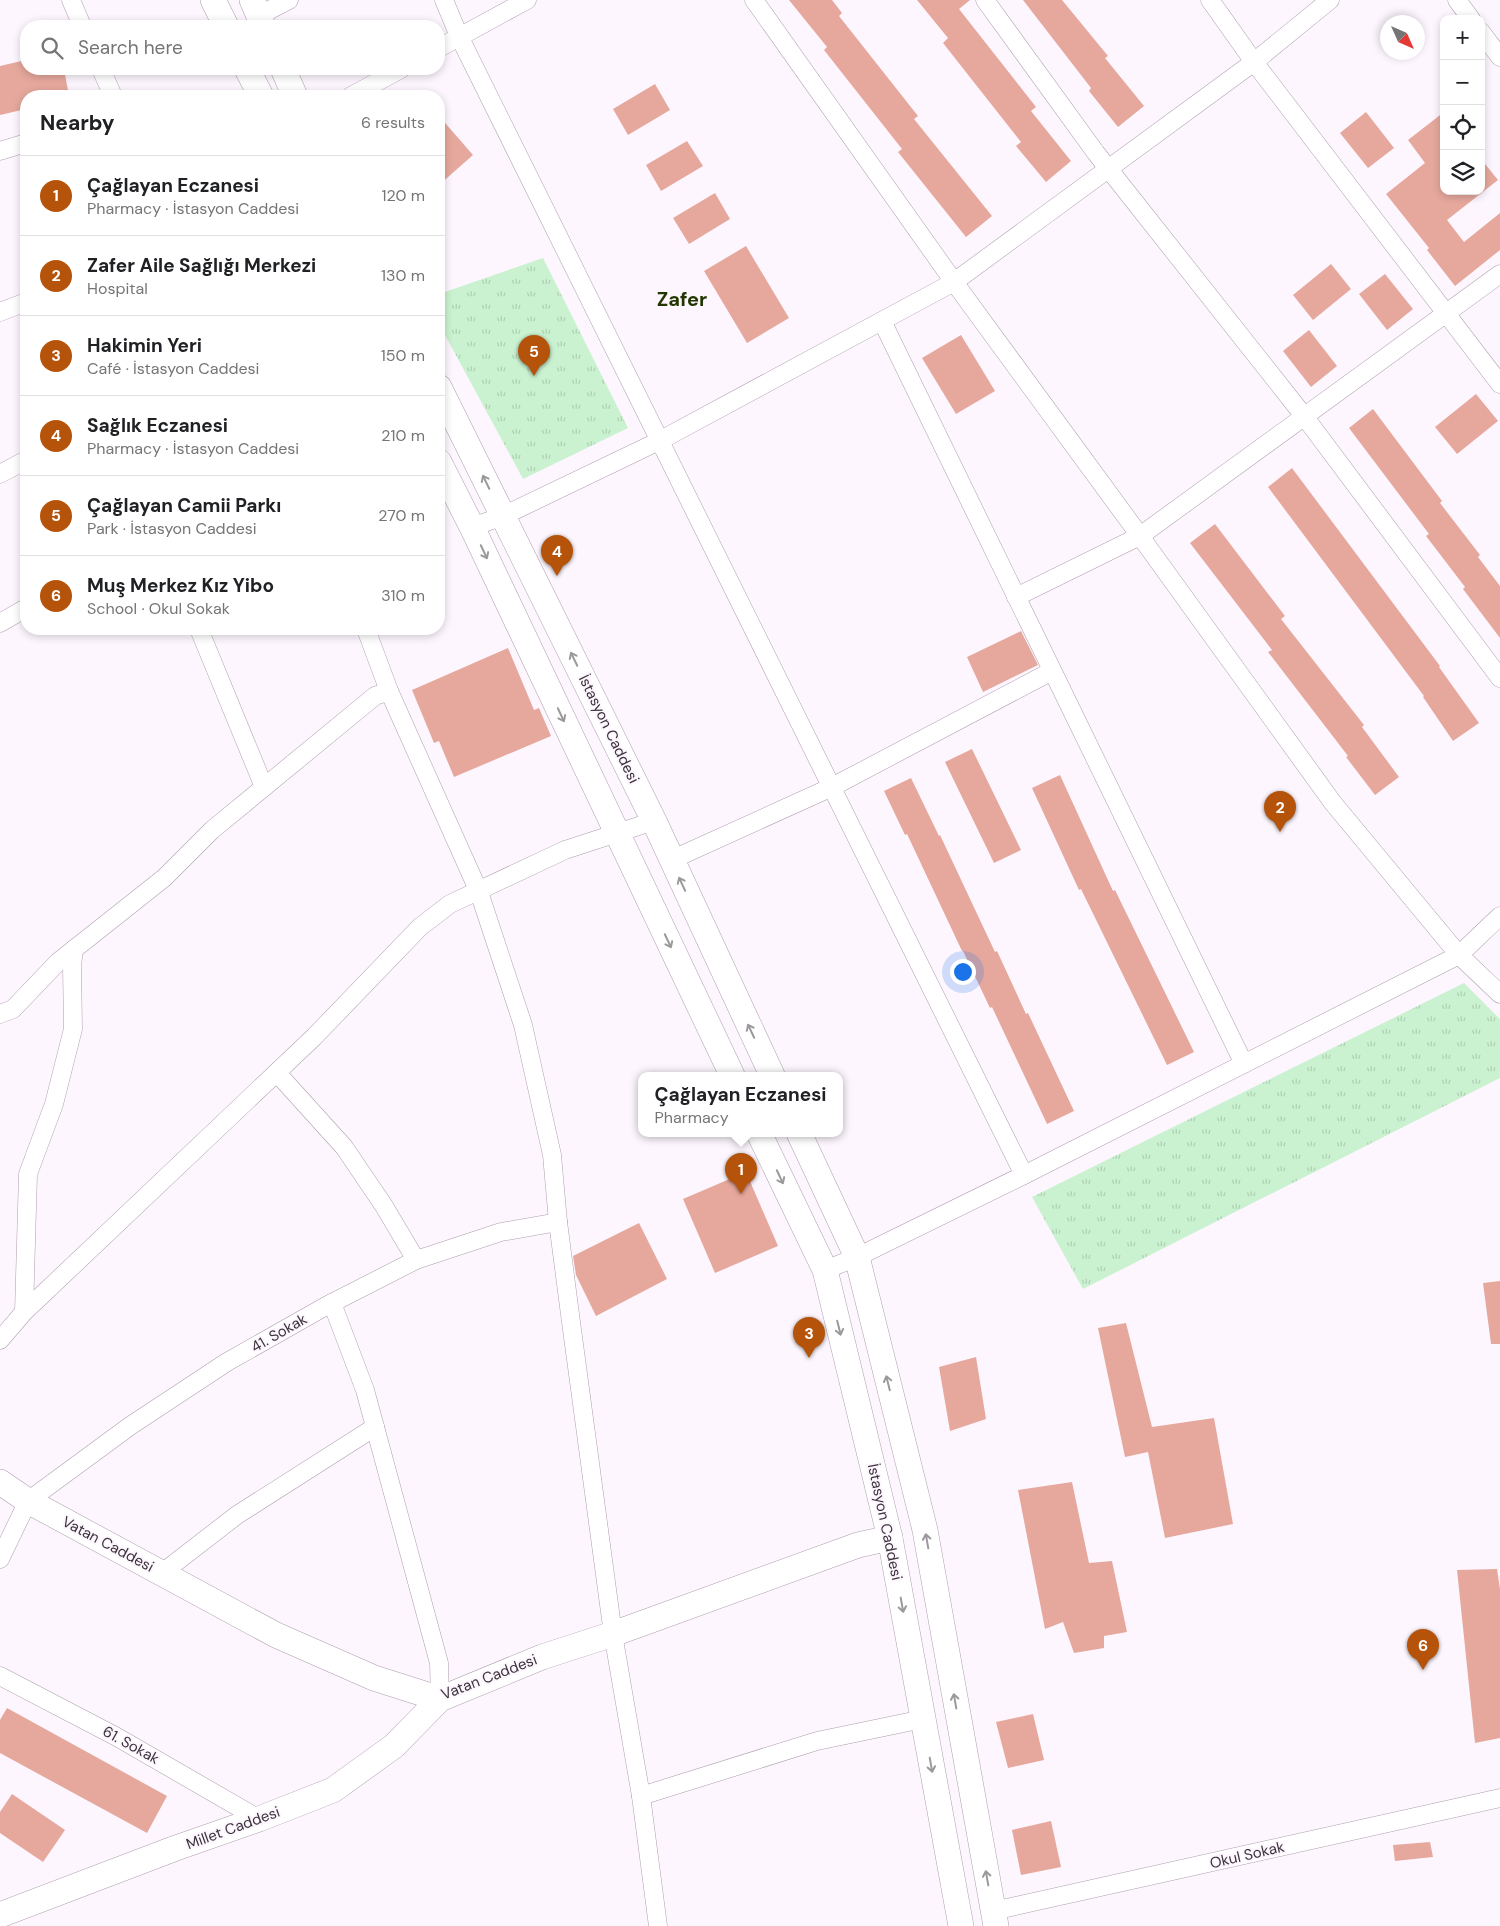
<!DOCTYPE html>
<meta charset="utf-8">
<style>
body{margin:0;font-family:"DM Sans",sans-serif;background:#f6f6f6;color:#202124}
.controls{position:absolute;right:15px;top:15px;display:grid;overflow:hidden;border-radius:10px;box-shadow:0 2px 8px #0003}
.controls button{width:45px;height:45px;display:grid;place-items:center;padding:0;border:0;border-bottom:1px solid #e0e0e0;background:#fff;color:#202124;font:25px sans-serif}
.compass{position:absolute;left:1380px;top:15px;width:45px;height:45px;border-radius:50%;background:#fff;box-shadow:0 2px 8px #0003;rotate:135deg}
.you{position:absolute;left:962px;top:971px;width:18px;height:18px;margin:-12px;border:4px solid #fff;border-radius:50%;background:#1a73e8;box-shadow:0 0 0 8px #1a73e833}
.badge{display:grid;place-items:center;width:32px;height:32px;border-radius:50%;background:#b45309;color:#fff;font-size:16px;font-weight:700}
.pin{position:absolute;translate:-50% -41px;filter:drop-shadow(0 1px 2px #0008)}
.pin::after{content:'';position:absolute;top:26px;width:18px;height:15px;background:inherit;clip-path:polygon(0 0,100% 0,50% 100%)}
.popup{position:absolute;left:638px;top:1072px;width:205px;height:65px;box-sizing:border-box;display:grid;place-content:center;border-radius:10px;background:#fff;filter:drop-shadow(0 1px 4px #0005);font-size:16px;white-space:nowrap;color:#757577}
.popup b{font-size:19px;color:#202124}
.popup::after{content:'';position:absolute;left:50%;top:100%;margin-left:-10px;border:10px solid transparent;border-top-color:#fff}
.list{margin:0;padding:0;list-style:none}
h2{display:flex;justify-content:space-between;align-items:center;height:65px;margin:0;padding:0 20px;font-size:21px}
h2 small{font-size:16px;font-weight:400;color:#757577}
.list li{display:grid;grid-template-columns:32px 1fr auto;gap:15px;align-items:center;box-sizing:border-box;height:80px;padding:0 20px;border-top:1px solid #e0e0e0}
.list b{display:block;font-size:19px;white-space:nowrap}
.list p{margin:0;font-size:16px;white-space:nowrap;color:#757577}
.list em{font-size:16px;font-style:normal;color:#757577}
.icon{flex:none;width:28px;height:28px;fill:none;stroke:currentColor;stroke-width:2;stroke-linecap:round;stroke-linejoin:round}
.map{position:relative;flex:none;width:1500px;height:1926px;overflow:hidden}
.search{position:absolute;background:#fff;box-shadow:0 2px 8px #0003;left:20px;top:20px;width:425px;height:55px;display:flex;align-items:center;gap:12px;box-sizing:border-box;padding:0 18px;border-radius:20px;color:#757577;font-size:19px}
.panel{position:absolute;background:#fff;box-shadow:0 2px 8px #0003;left:20px;top:90px;width:425px;height:545px;border-radius:20px}
.map>svg:first-child{display:block}
</style>
<div class="map">
<svg width="1500" height="1926" viewBox="0 0 1500 1926">
<defs>
<pattern id="grass-tufts" width="24" height="20" patternUnits="userSpaceOnUse" patternTransform="scale(1.25)"><rect width="24" height="20" fill="#caf2d0"/><path d="M3 7l-1-3M5 7V3M7 7l1-3M15 17l-1-3M17 17v-4M19 17l1-3" fill="none" stroke="#aed0b3"/></pattern>
</defs>
<rect width="100%" height="100%" fill="#fdf6fe"/>
<!-- grass -->
<g fill="url(#grass-tufts)">
<path d="M 543,258 L 628,428 L 523,479 L 439,324 L 439,294 Z"/>
<path d="M 1464,983 L 1500,1019 L 1500,1078 L 1083,1289 L 1032,1197 Z"/>
</g>
<!-- building -->
<g fill="#e6a89d">
<path d="M 789,0 L 832,0 L 842,13 L 839,16 L 918,116 L 914,119 L 992,216 L 966,237 L 898,152 L 902,149 L 824,50 L 827,47 Z"/>
<path d="M 917,0 L 970,0 L 959,9 L 1036,107 L 1031,111 L 1071,161 L 1046,182 L 1016,146 L 1021,142 L 943,43 L 948,38 Z"/>
<path d="M 1023,0 L 1062,0 L 1108,56 L 1105,58 L 1144,106 L 1118,127 L 1089,91 L 1091,88 Z"/>
<path d="M 26,60 L 26,69 L 64,69 L 69,96 L 26,96 L 26,109 L 0,115 L 0,66 Z"/>
<path d="M 655,84 L 670,110 L 628,135 L 613,109 Z"/>
<path d="M 1366,112 L 1394,148 L 1368,168 L 1340,133 Z"/>
<path d="M 1444,112 L 1444,191 L 1481,191 L 1481,159 L 1498,180 L 1447,220 L 1464,242 L 1500,213 L 1500,250 L 1455,286 L 1427,250 L 1429,248 L 1386,194 L 1425,163 L 1408,140 Z"/>
<path d="M 439,116 L 473,155 L 439,185 Z"/>
<path d="M 687,141 L 703,166 L 661,191 L 646,165 Z"/>
<path d="M 715,193 L 730,219 L 689,244 L 673,218 Z"/>
<path d="M 746,246 L 789,318 L 747,343 L 704,271 Z"/>
<path d="M 1331,264 L 1351,289 L 1313,320 L 1293,295 Z"/>
<path d="M 1385,274 L 1413,309 L 1387,330 L 1359,294 Z"/>
<path d="M 1309,330 L 1337,366 L 1311,387 L 1283,351 Z"/>
<path d="M 961,335 L 995,391 L 956,414 L 922,358 Z"/>
<path d="M 1476,394 L 1498,421 L 1457,454 L 1435,427 Z"/>
<path d="M 1373,409 L 1442,501 L 1440,503 L 1480,555 L 1478,557 L 1500,586 L 1500,638 L 1463,589 L 1465,587 L 1426,536 L 1429,534 L 1349,428 Z"/>
<path d="M 1292,468 L 1440,666 L 1439,667 L 1479,723 L 1453,741 L 1423,697 L 1424,696 L 1268,487 Z"/>
<path d="M 1215,524 L 1285,616 L 1281,619 L 1364,725 L 1362,727 L 1399,777 L 1375,795 L 1346,757 L 1348,756 L 1268,652 L 1272,650 L 1190,543 Z"/>
<path d="M 1021,631 L 1038,665 L 983,692 L 967,657 Z"/>
<path d="M 508,648 L 534,710 L 539,708 L 551,736 L 454,777 L 439,741 L 434,743 L 412,690 Z"/>
<path d="M 972,749 L 1021,850 L 994,863 L 945,762 Z"/>
<path d="M 1060,775 L 1113,891 L 1115,890 L 1194,1052 L 1167,1065 L 1081,889 L 1079,890 L 1032,788 Z"/>
<path d="M 911,778 L 939,836 L 940,835 L 995,952 L 997,951 L 1026,1014 L 1028,1013 L 1074,1111 L 1047,1124 L 992,1007 L 990,1008 L 963,951 L 962,951 L 907,834 L 905,835 L 884,791 Z"/>
<path d="M 746,1172 L 778,1246 L 715,1273 L 683,1199 Z"/>
<path d="M 639,1223 L 667,1279 L 596,1316 L 576,1275 L 573,1256 Z"/>
<path d="M 1500,1281 L 1500,1344 L 1491,1344 L 1483,1283 Z"/>
<path d="M 1126,1323 L 1152,1427 L 1214,1418 L 1233,1524 L 1165,1538 L 1148,1452 L 1125,1457 L 1098,1328 Z"/>
<path d="M 976,1357 L 986,1419 L 950,1431 L 939,1367 Z"/>
<path d="M 1072,1482 L 1089,1563 L 1112,1561 L 1127,1632 L 1104,1636 L 1104,1648 L 1074,1653 L 1063,1622 L 1045,1629 L 1018,1490 Z"/>
<path d="M 1497,1569 L 1500,1589 L 1500,1738 L 1475,1743 L 1457,1570 Z"/>
<path d="M 7,1708 L 167,1796 L 147,1833 L 0,1753 L 0,1720 Z"/>
<path d="M 1033,1714 L 1044,1760 L 1008,1768 L 996,1722 Z"/>
<path d="M 12,1794 L 65,1830 L 43,1862 L 0,1833 L 0,1812 Z"/>
<path d="M 1051,1821 L 1061,1867 L 1021,1875 L 1012,1830 Z"/>
<path d="M 1430,1842 L 1433,1857 L 1395,1861 L 1393,1845 Z"/>
</g>
<g fill="none" stroke-linecap="round" stroke-linejoin="round">
<defs>
<g id="street">
<path d="M 71,0 L 82,26"/>
<path d="M 444,0 L 459,36 L 1024,1175"/>
<path d="M 754,0 L 954,282 L 1140,536 L 1333,803 L 1459,955 L 1024,1175 L 857,1257 L 825,1270"/>
<path d="M 985,0 L 1096,153 L 1304,416 L 1500,678"/>
<path d="M 1210,0 L 1254,62 L 1500,384"/>
<path d="M 1457,0 L 1471,19"/>
<path d="M 258,16 L 289,0"/>
<path d="M 1481,32 L 1500,57"/>
<path d="M 439,48 L 527,0"/>
<path d="M 101,69 L 113,96"/>
<path d="M 351,96 L 401,69"/>
<path d="M 0,151 L 26,143"/>
<path d="M 0,312 L 26,302"/>
<path d="M 882,321 L 1244,1064"/>
<path d="M 0,474 L 26,460"/>
<path d="M 472,527 L 503,516 L 659,441 L 954,282 L 1254,62 L 1330,0"/>
<path d="M 1016,597 L 1140,536 L 1500,274"/>
<path d="M 0,623 L 26,608"/>
<path d="M 199,629 L 264,787"/>
<path d="M 366,629 L 389,691 L 479,892 L 523,1025 L 552,1155 L 558,1222 L 571,1322 L 613,1634 L 641,1796 L 658,1926"/>
<path d="M 671,860 L 832,787 L 1052,671"/>
<path d="M 1500,916 L 1459,955 L 1500,994"/>
<path d="M 0,1014 L 13,1009 L 58,962 L 164,878 L 212,830 L 375,696 L 389,691"/>
<path d="M 277,1073 L 344,1147 L 384,1206 L 416,1260"/>
<path d="M 332,1303 L 365,1390 L 439,1663 L 440,1699"/>
<path d="M 24,1312 L 28,1174 L 54,1104 L 73,1029 L 72,966 L 74,949"/>
<path d="M 0,1340 L 24,1312 L 314,1037 L 420,927 L 450,904 L 565,850 L 654,821"/>
<path d="M 0,1559 L 28,1501 L 130,1426 L 227,1362 L 326,1306 L 416,1260 L 501,1232 L 558,1222"/>
<path d="M 162,1573 L 237,1515 L 375,1427"/>
<path d="M 0,1676 L 117,1737 L 259,1819"/>
<path d="M 641,1796 L 817,1741 L 923,1719"/>
<path d="M 993,1911 L 1500,1798"/>
</g>
<g id="secondary">
<path d="M 213,0 L 226,26"/>
<path d="M 252,0 L 263,26"/>
<path d="M 247,69 L 261,96"/>
<path d="M 283,69 L 295,96"/>
<path d="M 439,387 L 654,821 L 772,1075"/>
<path d="M 439,462 L 472,527 L 732,1075"/>
<path d="M 759,1133 L 825,1270 L 890,1538 L 961,1926"/>
<path d="M 799,1133 L 857,1257 L 925,1530 L 996,1926"/>
<path d="M 0,1482 L 28,1501 L 276,1635 L 374,1678 L 440,1699 L 542,1657 L 613,1634 L 858,1545 L 890,1538"/>
<path d="M 0,1915 L 176,1848 L 259,1819 L 333,1790 L 394,1746 L 440,1699"/>
</g>
</defs>
<!-- street casing -->
<use href="#street" stroke="#ae9eae" stroke-width="19"/>
<!-- secondary casing -->
<use href="#secondary" stroke="#ae9eae" stroke-width="26"/>
<!-- street -->
<use href="#street" stroke="#fff" stroke-width="18"/>
<!-- secondary -->
<use href="#secondary" stroke="#fff" stroke-width="25"/>
</g>
<!-- one-way arrows -->
<defs><path id="oneway-shaft" d="M-6 0H5M1.5-3L5.5 0L1.5 3" fill="none" stroke-width="1.6" stroke-linecap="round" stroke-linejoin="round" transform="scale(1.25)"/></defs>
<g stroke="#9c999c">
<use href="#oneway-shaft" transform="translate(486 482) rotate(-116)"/>
<use href="#oneway-shaft" transform="translate(484 552) rotate(65)"/>
<use href="#oneway-shaft" transform="translate(574 659) rotate(-116)"/>
<use href="#oneway-shaft" transform="translate(561 715) rotate(65)"/>
<use href="#oneway-shaft" transform="translate(682 884) rotate(-115)"/>
<use href="#oneway-shaft" transform="translate(668 941) rotate(65)"/>
<use href="#oneway-shaft" transform="translate(751 1031) rotate(-115)"/>
<use href="#oneway-shaft" transform="translate(780 1177) rotate(65)"/>
<use href="#oneway-shaft" transform="translate(839 1328) rotate(76)"/>
<use href="#oneway-shaft" transform="translate(888 1383) rotate(-104)"/>
<use href="#oneway-shaft" transform="translate(927 1541) rotate(-100)"/>
<use href="#oneway-shaft" transform="translate(902 1605) rotate(80)"/>
<use href="#oneway-shaft" transform="translate(955 1701) rotate(-100)"/>
<use href="#oneway-shaft" transform="translate(931 1765) rotate(80)"/>
<use href="#oneway-shaft" transform="translate(987 1878) rotate(-100)"/>
</g>
<g text-anchor="middle" stroke-width="4" stroke-linejoin="round" paint-order="stroke">
<!-- street labels -->
<g font-size="15" fill="#3a333a" stroke="#fdf6fe">
<text transform="translate(609 729) rotate(64)" y="5">İstasyon Caddesi</text>
<text transform="translate(279 1333) rotate(-30)" y="5">41. Sokak</text>
<text transform="translate(885 1522) rotate(78)" y="5">İstasyon Caddesi</text>
<text transform="translate(108 1544) rotate(28)" y="5">Vatan Caddesi</text>
<text transform="translate(489 1677) rotate(-21)" y="5">Vatan Caddesi</text>
<text transform="translate(131 1745) rotate(29)" y="5">61. Sokak</text>
<text transform="translate(233 1828) rotate(-20)" y="5">Millet Caddesi</text>
<text transform="translate(1247 1855) rotate(-13)" y="5">Okul Sokak</text>
</g>
<!-- district labels -->
<g font-size="20" font-weight="bold" fill="#223601" stroke="#fdf6fe">
<text x="682" y="306">Zafer</text>
</g>
</g>
</svg>
<div class="controls">
<button>+</button>
<button>−</button>
<button><svg class="icon" aria-label="locate" viewBox="0 0 24 24"><circle cx="12" cy="12" r="6"/><path d="M12 2v4M12 18v4M2 12h4M18 12h4"/></svg></button>
<button><svg class="icon" aria-label="layers" viewBox="0 0 24 24"><path d="M12 4l9 5-9 5-9-5zM3 14l9 5 9-5"/></svg></button>
</div>
<svg class="compass" viewBox="-18 -18 36 36"><path d="M0-13l5 13h-10z" fill="#e53935"/><path d="M0 13l5-13h-10z" fill="#757577"/></svg>
<div class="you"></div>
<div class="pin badge" style="left:741px;top:1194px">1</div>
<div class="popup"><b>Çağlayan Eczanesi</b>Pharmacy</div>
<div class="pin badge" style="left:1280px;top:832px">2</div>
<div class="pin badge" style="left:809px;top:1358px">3</div>
<div class="pin badge" style="left:557px;top:576px">4</div>
<div class="pin badge" style="left:534px;top:376px">5</div>
<div class="pin badge" style="left:1423px;top:1670px">6</div>
<div class="search"><svg class="icon" aria-label="search" viewBox="0 0 24 24"><circle cx="10" cy="10" r="6"/><path d="M15 15l6 6"/></svg>Search here</div>
<section class="panel">
<h2>Nearby<small>6 results</small></h2>
<ul class="list">
<li><span class="badge">1</span><div><b>Çağlayan Eczanesi</b><p>Pharmacy · İstasyon Caddesi</p></div><em>120 m</em></li>
<li><span class="badge">2</span><div><b>Zafer Aile Sağlığı Merkezi</b><p>Hospital</p></div><em>130 m</em></li>
<li><span class="badge">3</span><div><b>Hakimin Yeri</b><p>Café · İstasyon Caddesi</p></div><em>150 m</em></li>
<li><span class="badge">4</span><div><b>Sağlık Eczanesi</b><p>Pharmacy · İstasyon Caddesi</p></div><em>210 m</em></li>
<li><span class="badge">5</span><div><b>Çağlayan Camii Parkı</b><p>Park · İstasyon Caddesi</p></div><em>270 m</em></li>
<li><span class="badge">6</span><div><b>Muş Merkez Kız Yibo</b><p>School · Okul Sokak</p></div><em>310 m</em></li>
</ul>
</section>
</div>
